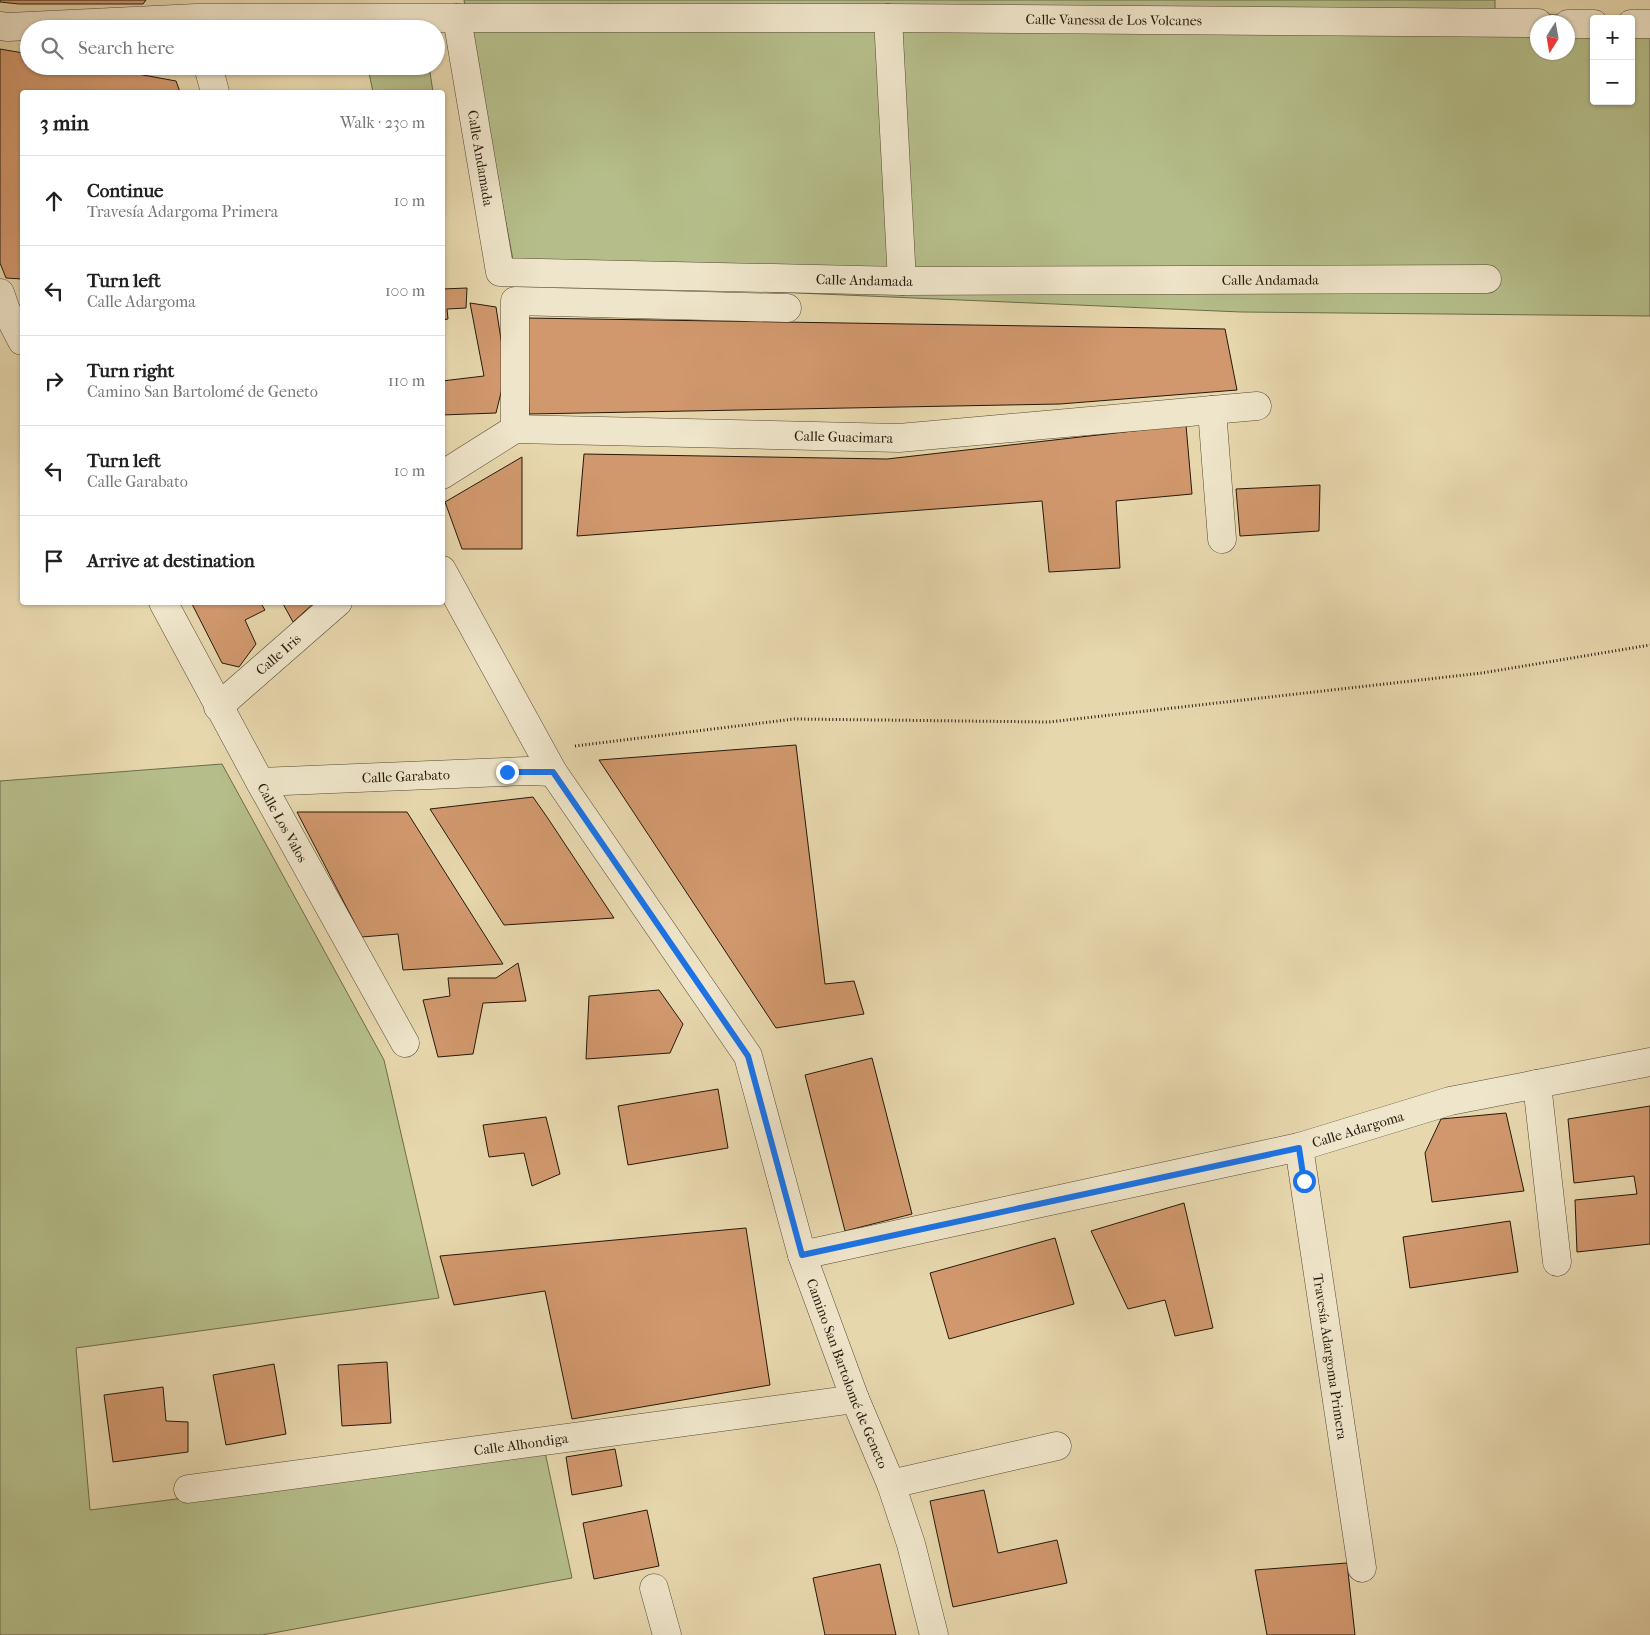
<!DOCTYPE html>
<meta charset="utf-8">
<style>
body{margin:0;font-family:"IM FELL French Canon",serif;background:#f2f2f2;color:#222}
.controls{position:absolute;right:15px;top:15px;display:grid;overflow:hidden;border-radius:5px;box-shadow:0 1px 4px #0004}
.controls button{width:45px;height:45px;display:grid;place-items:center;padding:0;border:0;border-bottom:1px solid #e0e0e0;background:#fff;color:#222;font:25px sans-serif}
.compass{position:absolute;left:1530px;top:15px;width:45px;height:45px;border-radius:50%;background:#fff;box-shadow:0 1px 4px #0004;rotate:191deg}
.stop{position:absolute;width:15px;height:15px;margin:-11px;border:4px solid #1a73e8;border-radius:50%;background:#fff}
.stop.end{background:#1a73e8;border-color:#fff;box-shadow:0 1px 5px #0008}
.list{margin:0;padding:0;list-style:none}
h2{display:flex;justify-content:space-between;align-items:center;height:65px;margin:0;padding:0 20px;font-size:21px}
h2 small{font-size:16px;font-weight:400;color:#767676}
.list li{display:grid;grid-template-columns:32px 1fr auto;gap:15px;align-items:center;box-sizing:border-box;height:90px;padding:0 20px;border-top:1px solid #e0e0e0}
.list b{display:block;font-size:19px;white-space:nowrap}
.list p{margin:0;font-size:16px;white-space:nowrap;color:#767676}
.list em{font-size:16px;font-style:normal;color:#767676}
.icon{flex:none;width:28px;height:28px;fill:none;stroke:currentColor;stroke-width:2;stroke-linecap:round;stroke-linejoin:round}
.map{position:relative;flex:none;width:1650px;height:1635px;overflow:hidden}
.search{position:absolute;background:#fff;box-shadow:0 1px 4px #0004;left:20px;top:20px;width:425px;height:55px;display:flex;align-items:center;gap:12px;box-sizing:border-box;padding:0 18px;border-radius:28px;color:#767676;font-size:19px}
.panel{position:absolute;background:#fff;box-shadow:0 1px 4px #0004;left:20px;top:90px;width:425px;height:515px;border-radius:5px}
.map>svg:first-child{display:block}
</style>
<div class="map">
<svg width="1650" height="1635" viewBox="0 0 1650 1635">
<rect width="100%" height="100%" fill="#e7d7ad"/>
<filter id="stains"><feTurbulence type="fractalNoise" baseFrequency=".004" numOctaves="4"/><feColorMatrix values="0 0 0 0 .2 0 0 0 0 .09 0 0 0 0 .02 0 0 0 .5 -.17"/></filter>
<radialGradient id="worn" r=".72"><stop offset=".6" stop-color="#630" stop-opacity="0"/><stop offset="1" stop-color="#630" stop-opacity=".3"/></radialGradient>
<!-- green -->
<g fill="#b5be8a" stroke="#6d6c4a" fill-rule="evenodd">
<path d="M 464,0 L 1495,0 L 1495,13 L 1650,18 L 1650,316 L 1241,312 L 517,281 ZM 1594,19 L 1631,19 L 1631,101 L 1594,101 ZM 1538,22 L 1568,22 L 1568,52 L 1538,52 Z"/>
<path d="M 377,66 L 429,66 L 433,92 L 373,92 L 368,68 Z"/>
<path d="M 222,764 L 384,1060 L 439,1298 L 76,1348 L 90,1510 L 545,1452 L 572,1578 L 262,1635 L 0,1635 L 0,781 Z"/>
</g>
<!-- building -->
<g fill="#d1986d" stroke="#25190b">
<path d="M 0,0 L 146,0 L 143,4 L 19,4 L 0,2 Z"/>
<path d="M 0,49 L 29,54 L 29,66 L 94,66 L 176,81 L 180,92 L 22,92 L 22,279 L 6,278 L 0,263 Z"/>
<path d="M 467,288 L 466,308 L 447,309 L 448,319 L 442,320 L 442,289 Z"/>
<path d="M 470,303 L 496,307 L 506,372 L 496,413 L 442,415 L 442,381 L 484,376 Z"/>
<path d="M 527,318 L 1225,329 L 1237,390 L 1060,404 L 529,414 Z"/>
<path d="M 1186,425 L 1192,494 L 1116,501 L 1120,568 L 1049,572 L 1042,501 L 577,536 L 584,454 L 887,459 Z"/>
<path d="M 522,457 L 522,549 L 462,549 L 445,502 Z"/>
<path d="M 1320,485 L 1319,531 L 1240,536 L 1236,489 Z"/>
<path d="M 191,602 L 260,602 L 265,610 L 245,620 L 256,644 L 239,667 L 222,663 Z"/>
<path d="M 282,602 L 315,602 L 293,622 Z"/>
<path d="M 796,745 L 825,984 L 854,981 L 864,1014 L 776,1028 L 599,760 Z"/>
<path d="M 533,797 L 547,817 L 614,918 L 504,925 L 430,809 Z"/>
<path d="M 297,812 L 407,812 L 503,964 L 403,970 L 398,934 L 362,937 Z"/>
<path d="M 518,963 L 526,1001 L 483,1003 L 473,1054 L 438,1057 L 423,1000 L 450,996 L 448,978 L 496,978 Z"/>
<path d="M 659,990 L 683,1024 L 670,1053 L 586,1059 L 589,996 Z"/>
<path d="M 872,1058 L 912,1214 L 845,1231 L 805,1075 Z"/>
<path d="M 718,1089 L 728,1148 L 628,1165 L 618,1106 Z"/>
<path d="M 1650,1106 L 1650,1244 L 1577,1252 L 1575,1200 L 1637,1194 L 1634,1176 L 1574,1183 L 1568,1119 Z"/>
<path d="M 1506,1113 L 1524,1191 L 1432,1202 L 1425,1153 L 1441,1119 Z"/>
<path d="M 546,1117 L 560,1174 L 532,1186 L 524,1153 L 489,1157 L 483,1125 Z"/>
<path d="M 1184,1203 L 1213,1328 L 1175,1336 L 1165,1300 L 1128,1309 L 1091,1231 Z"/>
<path d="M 1510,1221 L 1518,1272 L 1410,1288 L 1403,1237 Z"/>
<path d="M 746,1228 L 770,1385 L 572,1419 L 545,1291 L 454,1305 L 440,1256 Z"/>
<path d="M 1055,1238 L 1074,1304 L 949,1339 L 930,1273 Z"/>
<path d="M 387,1362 L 391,1423 L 342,1426 L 338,1365 Z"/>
<path d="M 274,1364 L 286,1434 L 226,1445 L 213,1375 Z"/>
<path d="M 163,1387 L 166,1421 L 188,1422 L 188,1452 L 113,1462 L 104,1395 Z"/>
<path d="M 615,1449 L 622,1486 L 572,1495 L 566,1457 Z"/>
<path d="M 984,1490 L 998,1553 L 1057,1540 L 1067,1583 L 953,1607 L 930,1501 Z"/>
<path d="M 647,1510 L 659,1566 L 594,1579 L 583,1523 Z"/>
<path d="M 1347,1563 L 1355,1635 L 1267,1635 L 1255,1570 Z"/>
<path d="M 880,1564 L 896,1635 L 825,1635 L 813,1578 Z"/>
</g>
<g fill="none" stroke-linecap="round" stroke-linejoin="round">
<defs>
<g id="minor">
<path id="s1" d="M 457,18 L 500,272 L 902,281 L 1487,279"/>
<path d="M 888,18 L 902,281"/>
<path d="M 1568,24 L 1594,24"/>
<path d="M 1631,24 L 1650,24"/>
<path id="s2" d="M 0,26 L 8,27 L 196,18 L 888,18 L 1538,23"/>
<path d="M 208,66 L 215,92"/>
<path d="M 0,293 L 6,310 L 22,341"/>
<path d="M 1212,410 L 1222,539"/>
<path d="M 515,429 L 515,301 L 787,308"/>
<path id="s3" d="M 442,475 L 515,429 L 899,438 L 1257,406"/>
<path id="s4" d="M 442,570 L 553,772 L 748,1056 L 802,1255 L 855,1399 L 891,1484 L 911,1544 L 934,1635"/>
<path id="s5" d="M 163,602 L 260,782 L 405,1043"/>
<path id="s6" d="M 218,707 L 338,602"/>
<path id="s7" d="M 260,782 L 526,771 L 553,772"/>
<path d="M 1537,1084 L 1557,1262"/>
<path id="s8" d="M 1299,1147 L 1362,1568"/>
<path id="s9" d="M 802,1255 L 1299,1147 L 1450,1101 L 1650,1062"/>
<path d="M 891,1484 L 1057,1446"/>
<path id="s10" d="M 188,1489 L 855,1399"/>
<path d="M 654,1588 L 667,1635"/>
</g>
</defs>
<!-- minor casing -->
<use href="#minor" stroke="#564834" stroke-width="29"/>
<!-- path -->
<path stroke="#25190b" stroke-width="3" stroke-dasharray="1 2.5" stroke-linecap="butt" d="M 575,746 L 794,719 L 1049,722 L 1482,673 L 1650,645"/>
<!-- minor -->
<use href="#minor" stroke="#efe5ca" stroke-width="28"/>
</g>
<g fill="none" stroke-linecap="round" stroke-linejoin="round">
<!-- route -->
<path stroke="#1a73e8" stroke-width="6" d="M 507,772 L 553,772 L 748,1056 L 802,1255 L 1299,1148 L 1304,1181"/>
</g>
<g text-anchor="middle" stroke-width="5" stroke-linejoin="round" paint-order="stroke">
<!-- street labels -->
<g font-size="14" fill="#25190b" stroke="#efe5ca">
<text dy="5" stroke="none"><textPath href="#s2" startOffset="1114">Calle Vanessa de Los Volcanes</textPath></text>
<text dy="5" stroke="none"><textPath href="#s1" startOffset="142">Calle Andamada</textPath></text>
<text dy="5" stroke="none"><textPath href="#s1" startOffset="622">Calle Andamada</textPath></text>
<text dy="5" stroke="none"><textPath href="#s1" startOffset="1028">Calle Andamada</textPath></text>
<text dy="5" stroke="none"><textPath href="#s3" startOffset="415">Calle Guacimara</textPath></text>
<text dy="5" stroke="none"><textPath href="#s6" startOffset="80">Calle Iris</textPath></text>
<text dy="5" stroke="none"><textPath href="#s7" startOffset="146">Calle Garabato</textPath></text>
<text dy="5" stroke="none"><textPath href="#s5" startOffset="251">Calle Los Valos</textPath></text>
<text dy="5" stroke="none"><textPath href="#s9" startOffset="570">Calle Adargoma</textPath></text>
<text dy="5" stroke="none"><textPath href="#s8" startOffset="212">Travesía Adargoma Primera</textPath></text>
<text dy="5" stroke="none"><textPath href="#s4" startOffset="908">Camino San Bartolomé de Geneto</textPath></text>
<text dy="5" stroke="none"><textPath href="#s10" startOffset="336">Calle Alhondiga</textPath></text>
</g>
</g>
<rect width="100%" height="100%" filter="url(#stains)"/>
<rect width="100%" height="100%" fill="url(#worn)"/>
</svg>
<div class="controls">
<button>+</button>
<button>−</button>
</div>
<svg class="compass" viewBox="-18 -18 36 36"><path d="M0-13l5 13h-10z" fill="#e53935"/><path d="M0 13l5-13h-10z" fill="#767676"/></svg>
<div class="stop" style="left:1304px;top:1181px"></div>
<div class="stop end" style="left:507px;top:772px"></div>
<div class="search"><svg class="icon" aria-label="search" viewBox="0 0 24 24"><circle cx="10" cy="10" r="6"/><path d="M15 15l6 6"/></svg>Search here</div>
<section class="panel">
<h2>3 min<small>Walk · 230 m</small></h2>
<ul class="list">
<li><svg class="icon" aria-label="ahead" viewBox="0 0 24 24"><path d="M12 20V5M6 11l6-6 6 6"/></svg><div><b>Continue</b><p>Travesía Adargoma Primera</p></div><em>10 m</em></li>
<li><svg class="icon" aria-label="left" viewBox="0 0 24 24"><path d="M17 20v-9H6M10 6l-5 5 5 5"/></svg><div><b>Turn left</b><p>Calle Adargoma</p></div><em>100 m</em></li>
<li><svg class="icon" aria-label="right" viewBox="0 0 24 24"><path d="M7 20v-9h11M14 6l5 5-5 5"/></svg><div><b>Turn right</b><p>Camino San Bartolomé de Geneto</p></div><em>110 m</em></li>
<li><svg class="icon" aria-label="left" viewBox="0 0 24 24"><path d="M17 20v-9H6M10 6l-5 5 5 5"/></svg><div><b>Turn left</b><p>Calle Garabato</p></div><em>10 m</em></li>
<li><svg class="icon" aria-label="arrive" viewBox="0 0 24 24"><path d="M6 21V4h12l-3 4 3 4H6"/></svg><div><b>Arrive at destination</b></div></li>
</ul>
</section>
</div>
